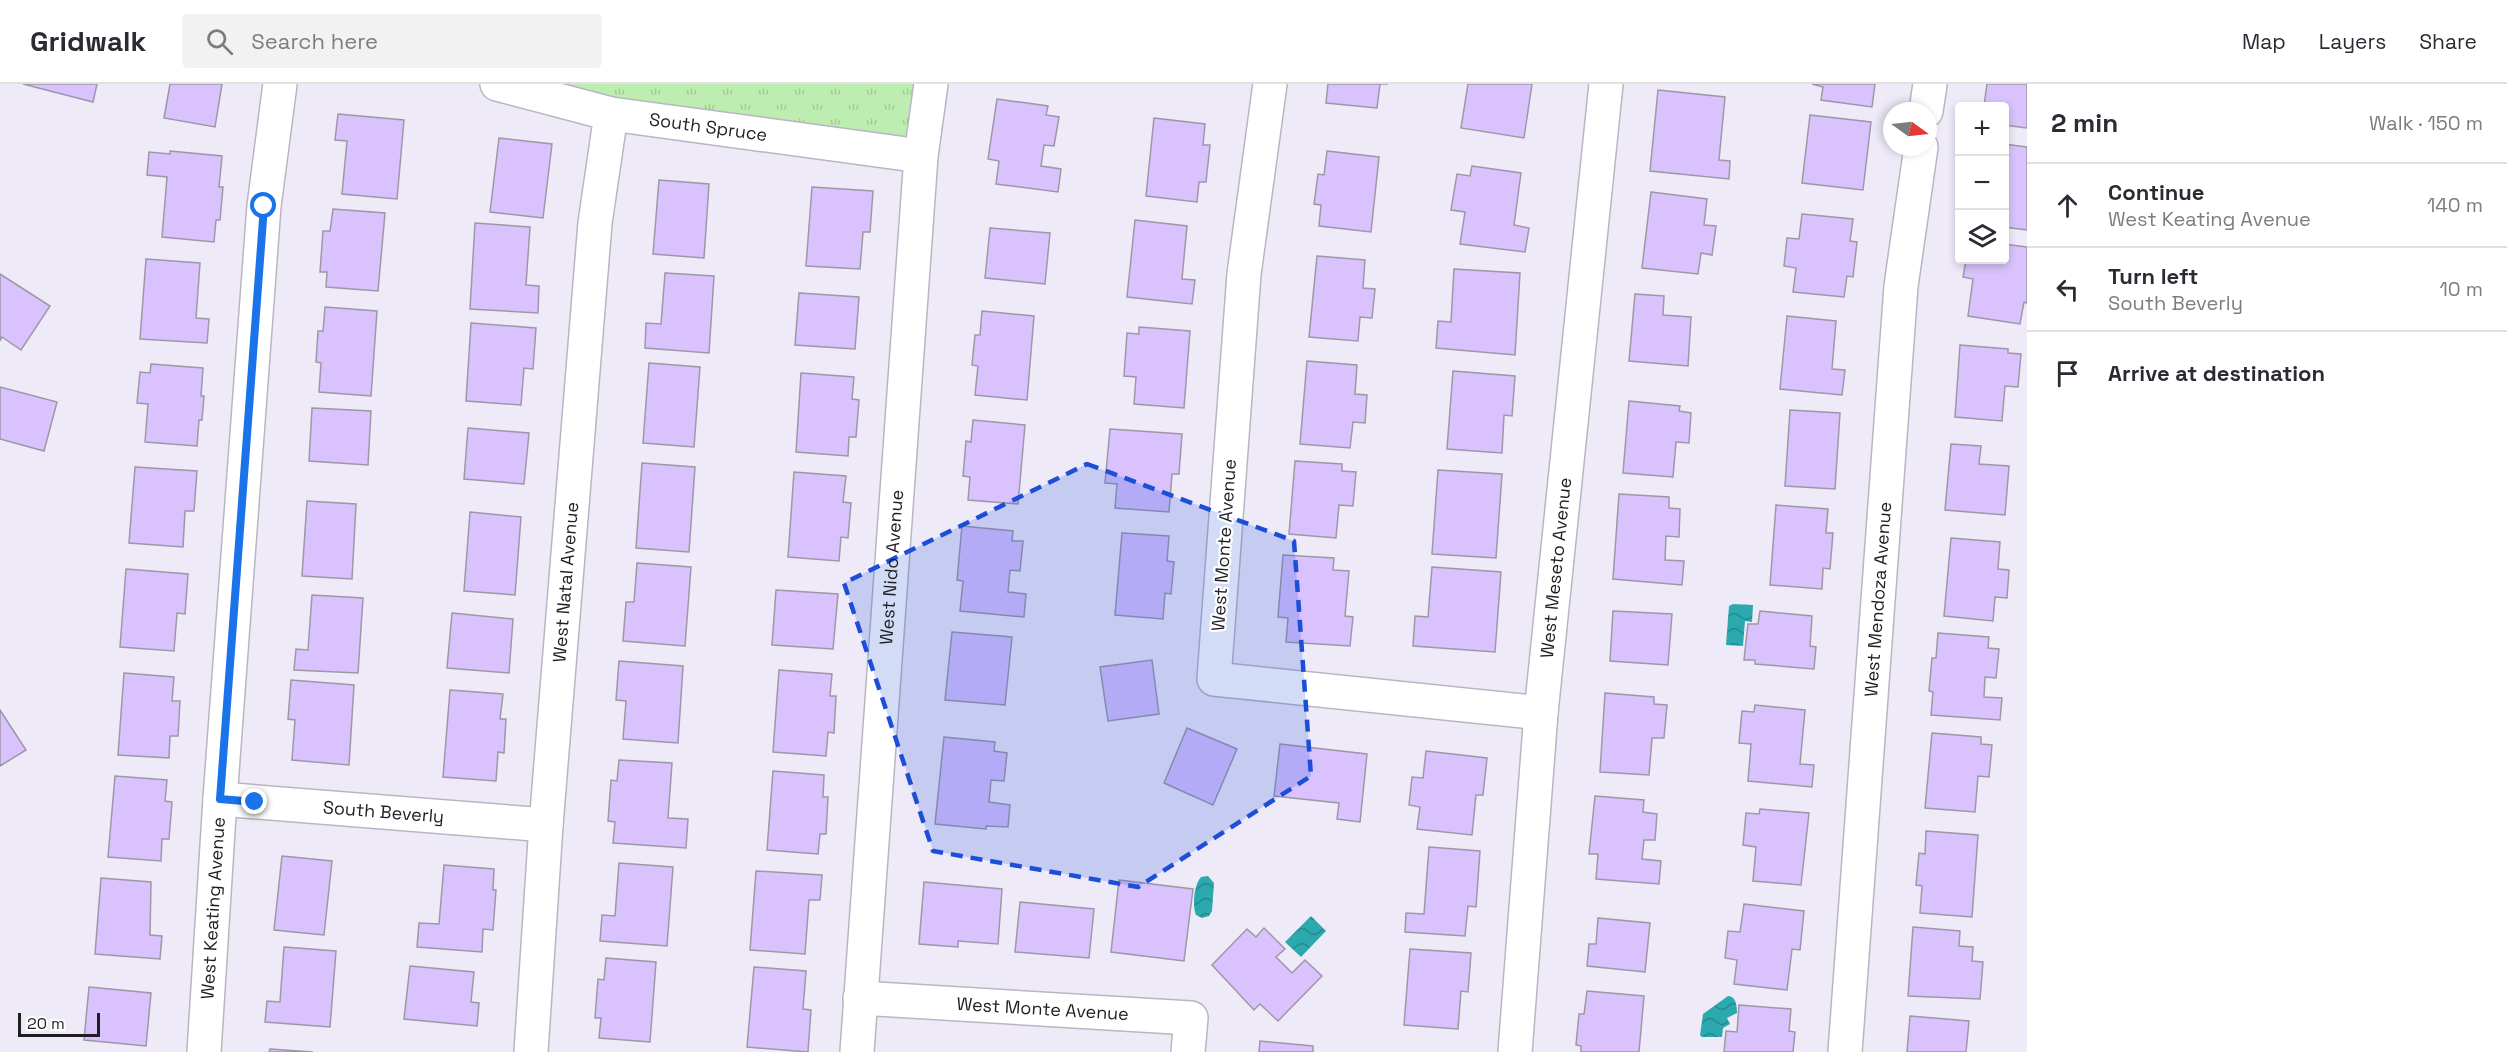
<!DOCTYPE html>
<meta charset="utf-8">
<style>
body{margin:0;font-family:"Space Grotesk",sans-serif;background:#f2f2f3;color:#2b2b33}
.controls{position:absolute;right:18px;top:18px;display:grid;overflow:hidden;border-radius:6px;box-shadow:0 3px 9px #0003}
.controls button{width:54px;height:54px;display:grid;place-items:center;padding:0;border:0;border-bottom:2px solid #e1e1e2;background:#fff;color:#2b2b33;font:30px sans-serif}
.compass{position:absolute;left:1883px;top:18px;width:54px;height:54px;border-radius:50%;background:#fff;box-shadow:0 3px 9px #0003;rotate:105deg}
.scale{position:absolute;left:18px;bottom:15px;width:82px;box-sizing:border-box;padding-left:6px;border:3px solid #201e23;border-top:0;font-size:16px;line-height:21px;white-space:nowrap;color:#201e23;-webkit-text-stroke:4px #fff;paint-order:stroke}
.stop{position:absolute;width:18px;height:18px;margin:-14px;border:4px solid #1a73e8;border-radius:50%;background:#fff}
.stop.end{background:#1a73e8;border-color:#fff;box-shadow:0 2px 6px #0008}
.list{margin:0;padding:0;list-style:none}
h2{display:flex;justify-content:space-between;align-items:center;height:78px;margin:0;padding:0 24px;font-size:26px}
h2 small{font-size:20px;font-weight:400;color:#7c7c81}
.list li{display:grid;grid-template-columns:39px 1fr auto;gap:18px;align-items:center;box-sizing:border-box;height:84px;padding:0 24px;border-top:2px solid #e1e1e2}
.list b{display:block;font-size:22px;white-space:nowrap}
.list p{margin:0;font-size:20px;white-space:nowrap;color:#7c7c81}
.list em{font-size:20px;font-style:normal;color:#7c7c81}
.icon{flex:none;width:33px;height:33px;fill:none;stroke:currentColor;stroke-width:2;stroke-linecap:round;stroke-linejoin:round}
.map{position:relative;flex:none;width:2027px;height:968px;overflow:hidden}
header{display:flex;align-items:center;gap:36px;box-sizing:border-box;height:84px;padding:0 30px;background:#fff;border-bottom:2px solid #e1e1e2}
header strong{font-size:28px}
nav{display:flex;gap:33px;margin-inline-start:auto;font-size:21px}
.search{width:420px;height:54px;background:#f2f2f3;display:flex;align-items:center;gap:15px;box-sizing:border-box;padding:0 21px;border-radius:6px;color:#7c7c81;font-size:22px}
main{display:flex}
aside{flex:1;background:#fff}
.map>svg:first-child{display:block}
</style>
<header>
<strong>Gridwalk</strong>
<div class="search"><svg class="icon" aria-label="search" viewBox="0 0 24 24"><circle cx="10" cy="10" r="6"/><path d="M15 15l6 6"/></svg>Search here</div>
<nav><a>Map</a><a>Layers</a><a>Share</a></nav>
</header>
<main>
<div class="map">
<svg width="2027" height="968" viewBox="0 0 2027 968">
<defs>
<pattern id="park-tufts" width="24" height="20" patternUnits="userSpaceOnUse" patternTransform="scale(1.5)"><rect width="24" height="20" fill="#bdedb0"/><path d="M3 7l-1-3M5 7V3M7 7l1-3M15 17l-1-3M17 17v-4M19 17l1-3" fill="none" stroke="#a2cb97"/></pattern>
<pattern id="water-waves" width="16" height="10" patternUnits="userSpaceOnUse" patternTransform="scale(1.5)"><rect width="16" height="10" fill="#2ca9ae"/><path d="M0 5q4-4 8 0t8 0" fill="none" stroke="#25898d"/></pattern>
</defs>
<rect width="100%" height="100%" fill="#efeaf8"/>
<!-- park -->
<path fill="url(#park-tufts)" d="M 497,0 L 931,0 L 921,72 Z"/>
<!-- water -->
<g fill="url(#water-waves)">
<path d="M 1733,520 L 1753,521 L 1752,538 L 1745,537 L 1743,562 L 1726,561 L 1729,522 Z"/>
<path d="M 1208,792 L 1214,799 L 1212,827 L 1209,832 L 1202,834 L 1196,831 C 1192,821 1194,801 1201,793 Z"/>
<path d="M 1311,832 L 1326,847 L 1301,873 L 1285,858 Z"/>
<path d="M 1728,912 C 1736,912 1737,922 1737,929 L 1727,934 L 1730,940 L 1723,944 L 1722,953 L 1702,953 L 1700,951 L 1703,930 Z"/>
</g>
<!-- building -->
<g fill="#d9c2fd" stroke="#9d98a5" stroke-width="1.5">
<path d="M 23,0 L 97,0 L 93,18 Z"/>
<path d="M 170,0 L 222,0 L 215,43 L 164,34 Z"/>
<path d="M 1328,0 L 1388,0 L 1380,0 L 1377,24 L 1326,19 Z"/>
<path d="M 1468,0 L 1532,0 L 1524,54 L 1461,44 Z"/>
<path d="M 1812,0 L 1875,0 L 1872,23 L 1821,16 L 1823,3 Z"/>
<path d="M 1987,0 L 2027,0 L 2027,44 L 2004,41 L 2004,22 L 1984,22 Z"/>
<path d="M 1658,6 L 1725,13 L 1719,76 L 1730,77 L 1729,95 L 1650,87 Z"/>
<path d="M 997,15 L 1048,22 L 1046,31 L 1059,33 L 1054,62 L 1044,61 L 1041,82 L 1061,85 L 1058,108 L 996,100 L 999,77 L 988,75 Z"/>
<path d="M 338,30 L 404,36 L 397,115 L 342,110 L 347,57 L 335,56 Z"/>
<path d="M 1810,31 L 1871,38 L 1863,106 L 1802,99 Z"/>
<path d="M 1154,34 L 1205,40 L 1203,61 L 1210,61 L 1206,98 L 1199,98 L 1197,118 L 1146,112 Z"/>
<path d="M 499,54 L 552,60 L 543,134 L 490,128 Z"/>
<path d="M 2004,60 L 2027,63 L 2027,146 L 2004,143 Z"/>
<path d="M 170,67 L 222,72 L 219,103 L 223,103 L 220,136 L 216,136 L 214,158 L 162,153 L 167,93 L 147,91 L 149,68 L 170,70 Z"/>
<path d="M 1327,67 L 1379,73 L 1371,148 L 1319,142 L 1321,121 L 1314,120 L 1318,90 L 1324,91 Z"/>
<path d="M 1472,82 L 1521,89 L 1514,141 L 1529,144 L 1525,168 L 1460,160 L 1465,128 L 1451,126 L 1457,90 L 1470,92 Z"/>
<path d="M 659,96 L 709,100 L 704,174 L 653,170 Z"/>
<path d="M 812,103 L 873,107 L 870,148 L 863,148 L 860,185 L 806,182 Z"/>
<path d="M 1651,108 L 1707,115 L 1704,141 L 1716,142 L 1712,171 L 1701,169 L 1698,190 L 1642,184 Z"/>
<path d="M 333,125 L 385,129 L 378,207 L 326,203 L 327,188 L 320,188 L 323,147 L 330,147 Z"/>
<path d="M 1802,130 L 1853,135 L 1850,157 L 1857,158 L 1853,193 L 1847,192 L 1844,213 L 1793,208 L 1796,184 L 1784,182 L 1787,154 L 1799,155 Z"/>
<path d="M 1135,136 L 1187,142 L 1182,195 L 1195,196 L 1192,220 L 1127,213 Z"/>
<path d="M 475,139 L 530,143 L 526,201 L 539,202 L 538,229 L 470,225 Z"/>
<path d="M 990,144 L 1050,149 L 1045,200 L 985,194 Z"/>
<path d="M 2004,160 L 2027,163 L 2027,219 L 2024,218 L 2020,240 L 1968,232 L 1973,195 L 1963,193 L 1966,176 L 2004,176 Z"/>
<path d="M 1317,172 L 1365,176 L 1363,204 L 1375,205 L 1372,234 L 1360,233 L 1358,257 L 1309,253 Z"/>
<path d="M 146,175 L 200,179 L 196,234 L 209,235 L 207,259 L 140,255 Z"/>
<path d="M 1454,185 L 1520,189 L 1515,271 L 1436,264 L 1438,237 L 1451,238 Z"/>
<path d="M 665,189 L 714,192 L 709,269 L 645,264 L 646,239 L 661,240 Z"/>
<path d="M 0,190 L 50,222 L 21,266 L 2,253 L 0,257 Z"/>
<path d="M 799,209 L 859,213 L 855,265 L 795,261 Z"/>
<path d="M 1635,210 L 1664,212 L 1663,231 L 1691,233 L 1688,282 L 1629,277 Z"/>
<path d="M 325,223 L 377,227 L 371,312 L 319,308 L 321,279 L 316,278 L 318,247 L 323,247 Z"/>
<path d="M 982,227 L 1034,232 L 1027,316 L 975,311 L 978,282 L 972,281 L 975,251 L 980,251 Z"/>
<path d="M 1787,232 L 1836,237 L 1832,285 L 1845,286 L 1842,311 L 1780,305 Z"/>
<path d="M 471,239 L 536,244 L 533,285 L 524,284 L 521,321 L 466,317 Z"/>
<path d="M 1139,243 L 1190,247 L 1184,324 L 1134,320 L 1136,293 L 1124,292 L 1127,249 L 1139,250 Z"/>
<path d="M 1960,261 L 2008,265 L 2008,269 L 2021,270 L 2018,303 L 2005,302 L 2002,337 L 1955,333 Z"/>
<path d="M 1307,277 L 1357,281 L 1355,310 L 1367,311 L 1365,339 L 1353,338 L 1350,364 L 1300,360 Z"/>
<path d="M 649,279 L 700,283 L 694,363 L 643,359 Z"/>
<path d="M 151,280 L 203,284 L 201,312 L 204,312 L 202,336 L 199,336 L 197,362 L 145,358 L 148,320 L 137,319 L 140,288 L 150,289 Z"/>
<path d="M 1453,287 L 1515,292 L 1512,332 L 1504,331 L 1502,369 L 1447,365 Z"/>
<path d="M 801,289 L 854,293 L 852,315 L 859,316 L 856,353 L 849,353 L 848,372 L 796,368 Z"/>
<path d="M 0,303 L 57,318 L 44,367 L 0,355 Z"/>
<path d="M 1629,317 L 1680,322 L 1679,327 L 1691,329 L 1689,359 L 1676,358 L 1673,393 L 1623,389 Z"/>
<path d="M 312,324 L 371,327 L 368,381 L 309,377 Z"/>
<path d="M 1790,326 L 1840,329 L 1835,405 L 1785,402 Z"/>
<path d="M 973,336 L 1025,341 L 1018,420 L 968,416 L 970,393 L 963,392 L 966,357 L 971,358 Z"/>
<path d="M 468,344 L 529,349 L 524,400 L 464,395 Z"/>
<path d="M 1110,345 L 1182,350 L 1179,390 L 1172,390 L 1169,428 L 1115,424 L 1117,400 L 1105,399 Z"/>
<path d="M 1951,360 L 1981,362 L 1979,380 L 2009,382 L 2005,431 L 1945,426 Z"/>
<path d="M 1295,377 L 1342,380 L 1342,387 L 1356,388 L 1353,422 L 1339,421 L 1336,454 L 1289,450 Z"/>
<path d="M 642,379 L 695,383 L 689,468 L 636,464 Z"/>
<path d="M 135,383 L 197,387 L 194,427 L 185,427 L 183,463 L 129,459 Z"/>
<path d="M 1438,386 L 1502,390 L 1496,474 L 1432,470 Z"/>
<path d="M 794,388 L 846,392 L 843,418 L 851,419 L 848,454 L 841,453 L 839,477 L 788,473 Z"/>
<path d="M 1619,410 L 1669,413 L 1669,424 L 1680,425 L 1679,453 L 1666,452 L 1665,476 L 1684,477 L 1682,501 L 1613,495 Z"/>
<path d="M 307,417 L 356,420 L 352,495 L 302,492 Z"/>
<path d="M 1776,421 L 1828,425 L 1826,449 L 1833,449 L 1830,485 L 1823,484 L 1822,505 L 1770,501 Z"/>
<path d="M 470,428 L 521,433 L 515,511 L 464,507 Z"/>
<path d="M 962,442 L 1013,447 L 1012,457 L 1023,457 L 1020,487 L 1010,486 L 1008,508 L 1026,510 L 1024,533 L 960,527 L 963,497 L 957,496 Z"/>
<path d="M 1122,449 L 1169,452 L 1167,477 L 1174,478 L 1171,510 L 1165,509 L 1163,535 L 1115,531 Z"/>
<path d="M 1951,454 L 2000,458 L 1998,485 L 2009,486 L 2007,514 L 1995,513 L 1993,537 L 1944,532 Z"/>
<path d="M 1283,471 L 1334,474 L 1333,486 L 1349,487 L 1345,532 L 1353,533 L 1350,562 L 1286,558 L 1288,534 L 1278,533 Z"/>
<path d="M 637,479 L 691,483 L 685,562 L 623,557 L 626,518 L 634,518 Z"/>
<path d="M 1432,483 L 1501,488 L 1495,568 L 1413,562 L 1415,532 L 1428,533 Z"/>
<path d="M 126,485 L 188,490 L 185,530 L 177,529 L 174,567 L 120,563 Z"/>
<path d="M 776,506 L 838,510 L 833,565 L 772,561 Z"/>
<path d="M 312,511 L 363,514 L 358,589 L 294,586 L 296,565 L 308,566 Z"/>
<path d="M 1613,527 L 1672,530 L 1668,581 L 1610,577 Z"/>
<path d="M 1760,527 L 1812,532 L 1810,562 L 1816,563 L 1814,585 L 1755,580 L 1755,576 L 1744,576 L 1748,540 L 1758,540 Z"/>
<path d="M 452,529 L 513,535 L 509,589 L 447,584 Z"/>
<path d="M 952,548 L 1012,553 L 1005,621 L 945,616 Z"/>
<path d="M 1938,549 L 1989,553 L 1988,564 L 1999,565 L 1996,594 L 1985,593 L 1984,613 L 2002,614 L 2000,636 L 1931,631 L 1933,608 L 1929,607 L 1932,574 L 1936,574 Z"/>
<path d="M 1152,576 L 1159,630 L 1108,637 L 1100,583 Z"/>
<path d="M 619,577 L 683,582 L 678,659 L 623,655 L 626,617 L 616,616 Z"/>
<path d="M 779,586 L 832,590 L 830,612 L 836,612 L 834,649 L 828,648 L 826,672 L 773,668 Z"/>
<path d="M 124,589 L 174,593 L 172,617 L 180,617 L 178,652 L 170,652 L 169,674 L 118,671 Z"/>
<path d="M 291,596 L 354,601 L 349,681 L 292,676 L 295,636 L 288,635 Z"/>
<path d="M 450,606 L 503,610 L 500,635 L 506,635 L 504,669 L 498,668 L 496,697 L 443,693 Z"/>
<path d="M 1605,609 L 1654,613 L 1654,620 L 1667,621 L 1664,654 L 1652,654 L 1649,691 L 1600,688 Z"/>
<path d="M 1755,621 L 1805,626 L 1800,680 L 1814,681 L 1812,703 L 1748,697 L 1751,660 L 1739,659 L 1742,627 L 1754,628 Z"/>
<path d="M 0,626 L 26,666 L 0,682 Z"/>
<path d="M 1187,644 L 1237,665 L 1213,721 L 1164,699 Z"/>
<path d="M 1932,649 L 1981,653 L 1981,660 L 1992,661 L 1989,693 L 1978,692 L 1975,728 L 1925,724 Z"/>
<path d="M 944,653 L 995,658 L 994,667 L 1007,669 L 1004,697 L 991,696 L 989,718 L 1010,721 L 1008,743 L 986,742 L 986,745 L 935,740 Z"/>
<path d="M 1280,660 L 1367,670 L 1360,738 L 1337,735 L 1339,719 L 1274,712 Z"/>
<path d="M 1426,667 L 1487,674 L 1483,711 L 1476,711 L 1472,751 L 1417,745 L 1420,723 L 1409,721 L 1412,693 L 1423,694 Z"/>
<path d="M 619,676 L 672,679 L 668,734 L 688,735 L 686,764 L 613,759 L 615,738 L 608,737 L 611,696 L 617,697 Z"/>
<path d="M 773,687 L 824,691 L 823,713 L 828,713 L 826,750 L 820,750 L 818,770 L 767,766 Z"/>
<path d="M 115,692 L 167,696 L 165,717 L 172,718 L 169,755 L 162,755 L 161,777 L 108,773 Z"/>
<path d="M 1595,712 L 1644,716 L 1643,728 L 1657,730 L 1655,756 L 1644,756 L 1642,775 L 1661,777 L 1659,800 L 1596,795 L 1598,770 L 1589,770 Z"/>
<path d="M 1760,725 L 1809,729 L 1801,801 L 1753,797 L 1756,763 L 1743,761 L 1746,729 L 1759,730 Z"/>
<path d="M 1926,747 L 1978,751 L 1972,833 L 1920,829 L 1922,802 L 1916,801 L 1919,769 L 1925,770 Z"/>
<path d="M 1429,763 L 1480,767 L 1476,823 L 1468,822 L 1465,852 L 1405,848 L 1406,829 L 1424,830 Z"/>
<path d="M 282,772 L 332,777 L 324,851 L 274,846 Z"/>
<path d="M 619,779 L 673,783 L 667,862 L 600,857 L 602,831 L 615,832 Z"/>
<path d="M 444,781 L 494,785 L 493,806 L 496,806 L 493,846 L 483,845 L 482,868 L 417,863 L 419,839 L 439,840 Z"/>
<path d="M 756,787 L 822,791 L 820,816 L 809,816 L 805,870 L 750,866 Z"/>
<path d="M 101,794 L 151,798 L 150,851 L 162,852 L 160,875 L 95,870 Z"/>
<path d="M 1119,796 L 1193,805 L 1184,877 L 1111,868 Z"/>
<path d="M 924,798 L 1002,805 L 998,860 L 958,857 L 958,863 L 919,860 Z"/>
<path d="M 1020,818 L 1094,825 L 1089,874 L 1015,868 Z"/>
<path d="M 1744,820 L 1804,827 L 1800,866 L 1792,865 L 1787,906 L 1734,900 L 1737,876 L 1725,874 L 1728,847 L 1740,848 Z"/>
<path d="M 1598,834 L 1650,839 L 1645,888 L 1587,882 L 1589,860 L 1596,860 Z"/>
<path d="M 1913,843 L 1960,847 L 1959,862 L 1973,863 L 1972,877 L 1983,878 L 1980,915 L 1908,912 Z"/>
<path d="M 1264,844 L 1285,865 L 1276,873 L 1292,889 L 1305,876 L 1322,892 L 1278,937 L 1260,920 L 1254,926 L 1212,881 L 1247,845 L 1256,853 Z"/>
<path d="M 284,863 L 336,867 L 330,943 L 265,938 L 267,917 L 280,918 Z"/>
<path d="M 1410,865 L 1471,869 L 1468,908 L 1461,907 L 1458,945 L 1404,941 Z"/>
<path d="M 606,874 L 656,878 L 650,958 L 599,954 L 601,934 L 595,934 L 598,895 L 604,896 Z"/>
<path d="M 410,882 L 474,888 L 471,918 L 479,919 L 477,942 L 404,935 Z"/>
<path d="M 754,883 L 806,887 L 803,925 L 811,926 L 808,968 L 747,963 Z"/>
<path d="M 89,903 L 151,909 L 146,962 L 84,956 Z"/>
<path d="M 1587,907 L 1644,912 L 1639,968 L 1581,968 L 1581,962 L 1576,961 L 1579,930 L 1584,930 Z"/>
<path d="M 1739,921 L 1791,925 L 1789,947 L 1795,948 L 1793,968 L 1724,968 L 1726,947 L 1737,948 Z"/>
<path d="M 1910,932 L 1969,937 L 1966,968 L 1907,968 Z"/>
<path d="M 1260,957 L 1313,962 L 1313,968 L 1259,968 Z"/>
<path d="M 270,965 L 313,968 L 269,968 Z"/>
</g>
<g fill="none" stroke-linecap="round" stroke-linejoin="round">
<defs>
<g id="minor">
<path id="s1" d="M 497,0 L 611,30 L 921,72"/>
<path d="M 1270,0 L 1244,190 L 1214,595 L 1541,629"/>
<path d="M 1926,27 L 1930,0"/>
<path id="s2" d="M 220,715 L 546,741"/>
<path id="s3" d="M 860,914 L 1191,934 L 1188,968"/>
<path id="s4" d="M 204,968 L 220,715 L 264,122 L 280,0"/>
<path id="s5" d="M 531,968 L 546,741 L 595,139 L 611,30"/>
<path id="s6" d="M 857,968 L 921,72 L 931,0"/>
<path id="s7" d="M 1515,968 L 1541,629 L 1606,0"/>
<path id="s8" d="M 1845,968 L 1901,202 L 1921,63"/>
</g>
</defs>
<!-- minor casing -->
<use href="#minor" stroke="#bab5c3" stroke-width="36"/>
<!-- minor -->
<use href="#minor" stroke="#fff" stroke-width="33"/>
</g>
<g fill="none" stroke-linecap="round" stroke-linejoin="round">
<!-- route -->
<path stroke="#1a73e8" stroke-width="8" d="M 255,718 L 220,715 L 264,122"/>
</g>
<!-- marked area -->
<path fill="#1d4ed8" fill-opacity="0.2" stroke="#1d4ed8" stroke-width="4.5" stroke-dasharray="12 8" stroke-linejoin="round" d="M 1087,380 L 1294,457 L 1311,692 L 1138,803 L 933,767 L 844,499 Z"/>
<g text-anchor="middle" stroke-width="4.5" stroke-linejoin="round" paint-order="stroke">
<!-- street labels -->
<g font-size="18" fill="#201e23" stroke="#fff">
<text dy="6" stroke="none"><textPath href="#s1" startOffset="216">South Spruce</textPath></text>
<text transform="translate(1224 461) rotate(-86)" y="6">West Monte Avenue</text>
<text dy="6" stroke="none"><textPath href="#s6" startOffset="486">West Nido Avenue</textPath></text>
<text dy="6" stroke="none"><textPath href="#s7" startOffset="486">West Meseto Avenue</textPath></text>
<text dy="6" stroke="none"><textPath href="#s5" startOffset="471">West Natal Avenue</textPath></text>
<text dy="6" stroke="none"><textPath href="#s8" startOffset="454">West Mendoza Avenue</textPath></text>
<text dy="6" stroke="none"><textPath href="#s2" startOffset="164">South Beverly</textPath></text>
<text dy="6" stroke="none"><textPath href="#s4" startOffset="144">West Keating Avenue</textPath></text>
<text dy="6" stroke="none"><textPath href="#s3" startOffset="183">West Monte Avenue</textPath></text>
</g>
</g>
</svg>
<div class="controls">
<button>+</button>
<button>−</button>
<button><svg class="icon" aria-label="layers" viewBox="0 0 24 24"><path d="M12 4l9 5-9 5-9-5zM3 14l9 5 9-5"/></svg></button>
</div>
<svg class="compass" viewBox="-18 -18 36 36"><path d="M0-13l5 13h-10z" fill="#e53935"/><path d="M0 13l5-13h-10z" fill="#7c7c81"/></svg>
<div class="scale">20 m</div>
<div class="stop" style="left:264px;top:122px"></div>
<div class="stop end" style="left:255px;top:718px"></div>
</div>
<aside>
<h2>2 min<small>Walk · 150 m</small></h2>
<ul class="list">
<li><svg class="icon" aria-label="ahead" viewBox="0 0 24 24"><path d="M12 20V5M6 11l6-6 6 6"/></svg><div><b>Continue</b><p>West Keating Avenue</p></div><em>140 m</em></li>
<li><svg class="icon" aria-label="left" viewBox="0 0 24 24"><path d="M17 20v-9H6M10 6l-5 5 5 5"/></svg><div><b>Turn left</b><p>South Beverly</p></div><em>10 m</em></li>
<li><svg class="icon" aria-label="arrive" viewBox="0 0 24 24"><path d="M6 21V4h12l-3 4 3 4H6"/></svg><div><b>Arrive at destination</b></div></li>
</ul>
</aside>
</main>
